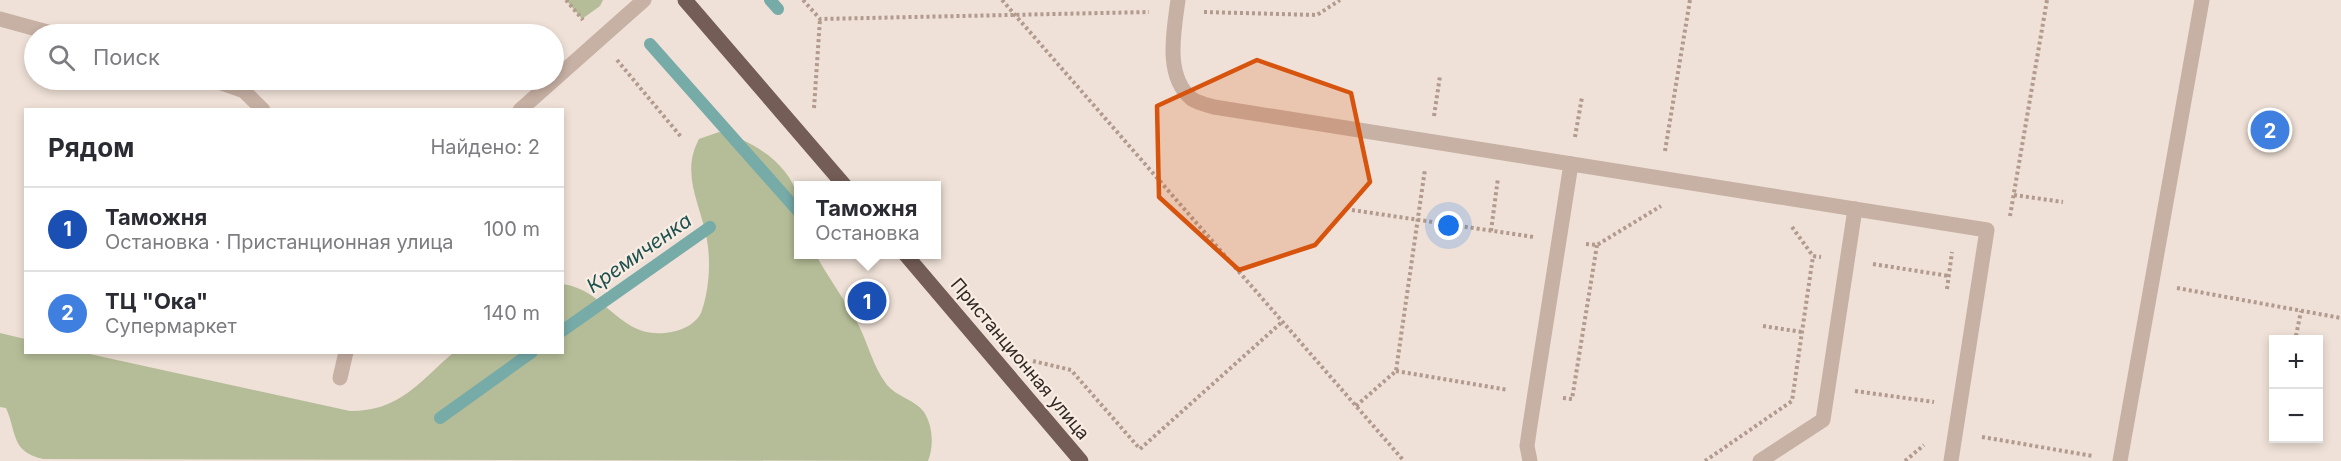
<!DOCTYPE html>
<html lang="ru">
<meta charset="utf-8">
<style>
body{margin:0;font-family:Inter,sans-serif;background:#f7f7f7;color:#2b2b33}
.controls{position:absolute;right:18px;bottom:18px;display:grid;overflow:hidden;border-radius:0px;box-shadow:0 3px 9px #0003}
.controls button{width:54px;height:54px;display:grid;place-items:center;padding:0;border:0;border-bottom:2px solid #e1e1e2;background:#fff;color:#2b2b33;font:30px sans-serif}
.you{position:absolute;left:1449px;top:226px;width:21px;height:21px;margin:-15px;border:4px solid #fff;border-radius:50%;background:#1a73e8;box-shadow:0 0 0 9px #1a73e833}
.badge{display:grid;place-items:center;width:39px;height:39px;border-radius:50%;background:#7c3aed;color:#fff;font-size:20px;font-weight:700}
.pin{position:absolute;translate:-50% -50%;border:3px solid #fff;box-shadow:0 2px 6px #0006}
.popup{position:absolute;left:794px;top:181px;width:147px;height:78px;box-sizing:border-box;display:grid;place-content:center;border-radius:0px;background:#fff;filter:drop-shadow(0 2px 4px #0005);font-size:20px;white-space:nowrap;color:#7c7c81}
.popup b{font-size:22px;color:#2b2b33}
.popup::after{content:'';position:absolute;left:50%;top:100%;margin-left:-12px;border:12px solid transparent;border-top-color:#fff}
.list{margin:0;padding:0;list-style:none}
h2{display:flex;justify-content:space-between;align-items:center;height:78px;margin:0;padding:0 24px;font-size:26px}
h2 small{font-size:20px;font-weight:400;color:#7c7c81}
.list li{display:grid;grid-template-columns:39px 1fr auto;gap:18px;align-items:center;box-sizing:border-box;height:84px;padding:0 24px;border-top:2px solid #e1e1e2}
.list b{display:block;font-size:22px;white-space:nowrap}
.list p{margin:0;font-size:20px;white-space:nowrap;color:#7c7c81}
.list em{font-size:20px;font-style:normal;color:#7c7c81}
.icon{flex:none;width:33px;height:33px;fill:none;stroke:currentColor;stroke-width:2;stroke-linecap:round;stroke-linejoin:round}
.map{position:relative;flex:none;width:2341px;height:461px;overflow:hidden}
.search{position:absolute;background:#fff;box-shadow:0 3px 9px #0003;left:24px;top:24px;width:540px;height:66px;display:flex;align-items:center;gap:15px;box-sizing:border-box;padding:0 21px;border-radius:33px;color:#7c7c81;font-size:22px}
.panel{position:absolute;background:#fff;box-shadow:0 3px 9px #0003;left:24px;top:108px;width:540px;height:246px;border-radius:0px}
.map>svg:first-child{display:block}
</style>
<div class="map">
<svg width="2341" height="461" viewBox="0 0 2341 461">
<rect width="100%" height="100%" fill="#efe1d7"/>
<!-- green -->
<g fill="#b5bd98">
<path d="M 566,0 L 603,0 L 600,6 L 582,19 Z"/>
<path d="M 719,132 C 750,139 790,163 798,198 C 802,215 798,237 798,254 L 816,255 C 829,279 846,301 859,326 C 869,346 873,367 887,385 C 896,396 915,400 924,412 C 933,426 934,446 928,461 L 43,459 C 11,452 17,433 6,408 L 0,407 L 0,333 L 25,339 L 26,352 L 85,353 L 350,411 C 400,411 418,383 453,353 L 562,352 L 563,284 C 610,291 620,345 676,331 C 685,329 697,322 701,313 C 709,292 711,263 707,240 C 701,205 680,174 699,139 Z"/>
</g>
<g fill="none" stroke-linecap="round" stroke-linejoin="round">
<!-- stream -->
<g stroke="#77aba8" stroke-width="12">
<path d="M 770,0 L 778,9"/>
<path d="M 650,44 L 798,211"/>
<path d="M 562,331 L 710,227"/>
<path d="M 440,418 L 532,352"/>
</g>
<!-- path -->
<g stroke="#b29a8e" stroke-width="4" stroke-dasharray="3 3" stroke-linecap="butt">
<path d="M 566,0 L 583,20"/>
<path d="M 803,0 L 820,19 L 1149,12"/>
<path d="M 1002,0 L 1404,461"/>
<path d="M 1204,12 L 1317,15 L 1340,0"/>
<path d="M 617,60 L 682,138"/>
<path d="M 814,108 L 820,19"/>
<path d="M 1434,116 L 1440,76"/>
<path d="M 1575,137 L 1582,97"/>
<path d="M 1665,151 L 1690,0"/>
<path d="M 2014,195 L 2063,202"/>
<path d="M 1352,210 L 1534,237"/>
<path d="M 2010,216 L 2047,0"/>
<path d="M 1792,227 L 1813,256 L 1821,257"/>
<path d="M 1491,231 L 1498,178"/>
<path d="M 1586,244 L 1597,245 L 1661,206"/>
<path d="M 1873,264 L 1949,276"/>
<path d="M 2177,288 L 2341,318"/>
<path d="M 1947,289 L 1952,252"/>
<path d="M 1763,326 L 1802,332"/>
<path d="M 2296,336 L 2301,311"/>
<path d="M 1033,361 L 1071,370 L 1140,449 L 1283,321"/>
<path d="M 1396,371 L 1508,390"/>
<path d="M 1855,391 L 1934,402"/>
<path d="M 1563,398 L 1572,399 L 1597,245"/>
<path d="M 1356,406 L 1396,371 L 1425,169"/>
<path d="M 1982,437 L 2093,456"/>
<path d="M 1705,461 L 1792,401 L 1813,256"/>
<path d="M 1905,461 L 1924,445"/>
</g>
<!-- minor -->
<g stroke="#c7b0a4" stroke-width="15">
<path d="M 1178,0 C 1174,30 1164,77 1192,99 C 1198,103 1207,105 1214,107 L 1987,230 L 1951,461"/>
<path d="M 0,19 L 55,34"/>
<path d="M 213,80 L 244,91 L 263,110"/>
<path d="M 520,110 L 644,0"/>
<path d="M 340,378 L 346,352"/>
<path d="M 1530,461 L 1527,446 L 1530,425 L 1571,164"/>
<path d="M 1760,461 L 1823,420 L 1855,209"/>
<path d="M 2120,461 L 2202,0"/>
</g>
<!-- major -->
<g stroke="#745d57" stroke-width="15">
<path d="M 685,0 L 845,186"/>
<path d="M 905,254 L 1081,461"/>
</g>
</g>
<!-- marked area -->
<path fill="#d6540e" fill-opacity="0.2" stroke="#d6540e" stroke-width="4.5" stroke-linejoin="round" d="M 1257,60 L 1351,93 L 1370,182 L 1315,245 L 1239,270 L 1159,197 L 1157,106 Z"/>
<g text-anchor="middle" stroke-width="4.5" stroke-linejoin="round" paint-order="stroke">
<!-- street labels -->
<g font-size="18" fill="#322825" stroke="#f8ece3">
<text transform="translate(1020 359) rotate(50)" y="6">Пристанционная улица</text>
</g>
<!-- water labels -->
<g font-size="20" font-style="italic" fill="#1d514f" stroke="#f8ece3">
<text transform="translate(639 253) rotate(-35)" y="7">Кремиченка</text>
</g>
</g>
</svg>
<div class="controls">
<button>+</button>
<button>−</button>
</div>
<div class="you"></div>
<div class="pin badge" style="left:867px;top:301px;background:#1a4fb4">1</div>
<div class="popup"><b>Таможня</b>Остановка</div>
<div class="pin badge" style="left:2270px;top:130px;background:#3f7fe0">2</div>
<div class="search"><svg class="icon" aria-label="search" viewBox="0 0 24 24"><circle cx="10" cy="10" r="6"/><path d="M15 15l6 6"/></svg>Поиск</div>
<section class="panel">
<h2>Рядом<small>Найдено: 2</small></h2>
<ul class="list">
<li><span class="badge" style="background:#1a4fb4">1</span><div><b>Таможня</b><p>Остановка · Пристанционная улица</p></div><em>100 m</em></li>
<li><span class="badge" style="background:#3f7fe0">2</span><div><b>ТЦ &quot;Ока&quot;</b><p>Супермаркет</p></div><em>140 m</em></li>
</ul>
</section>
</div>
